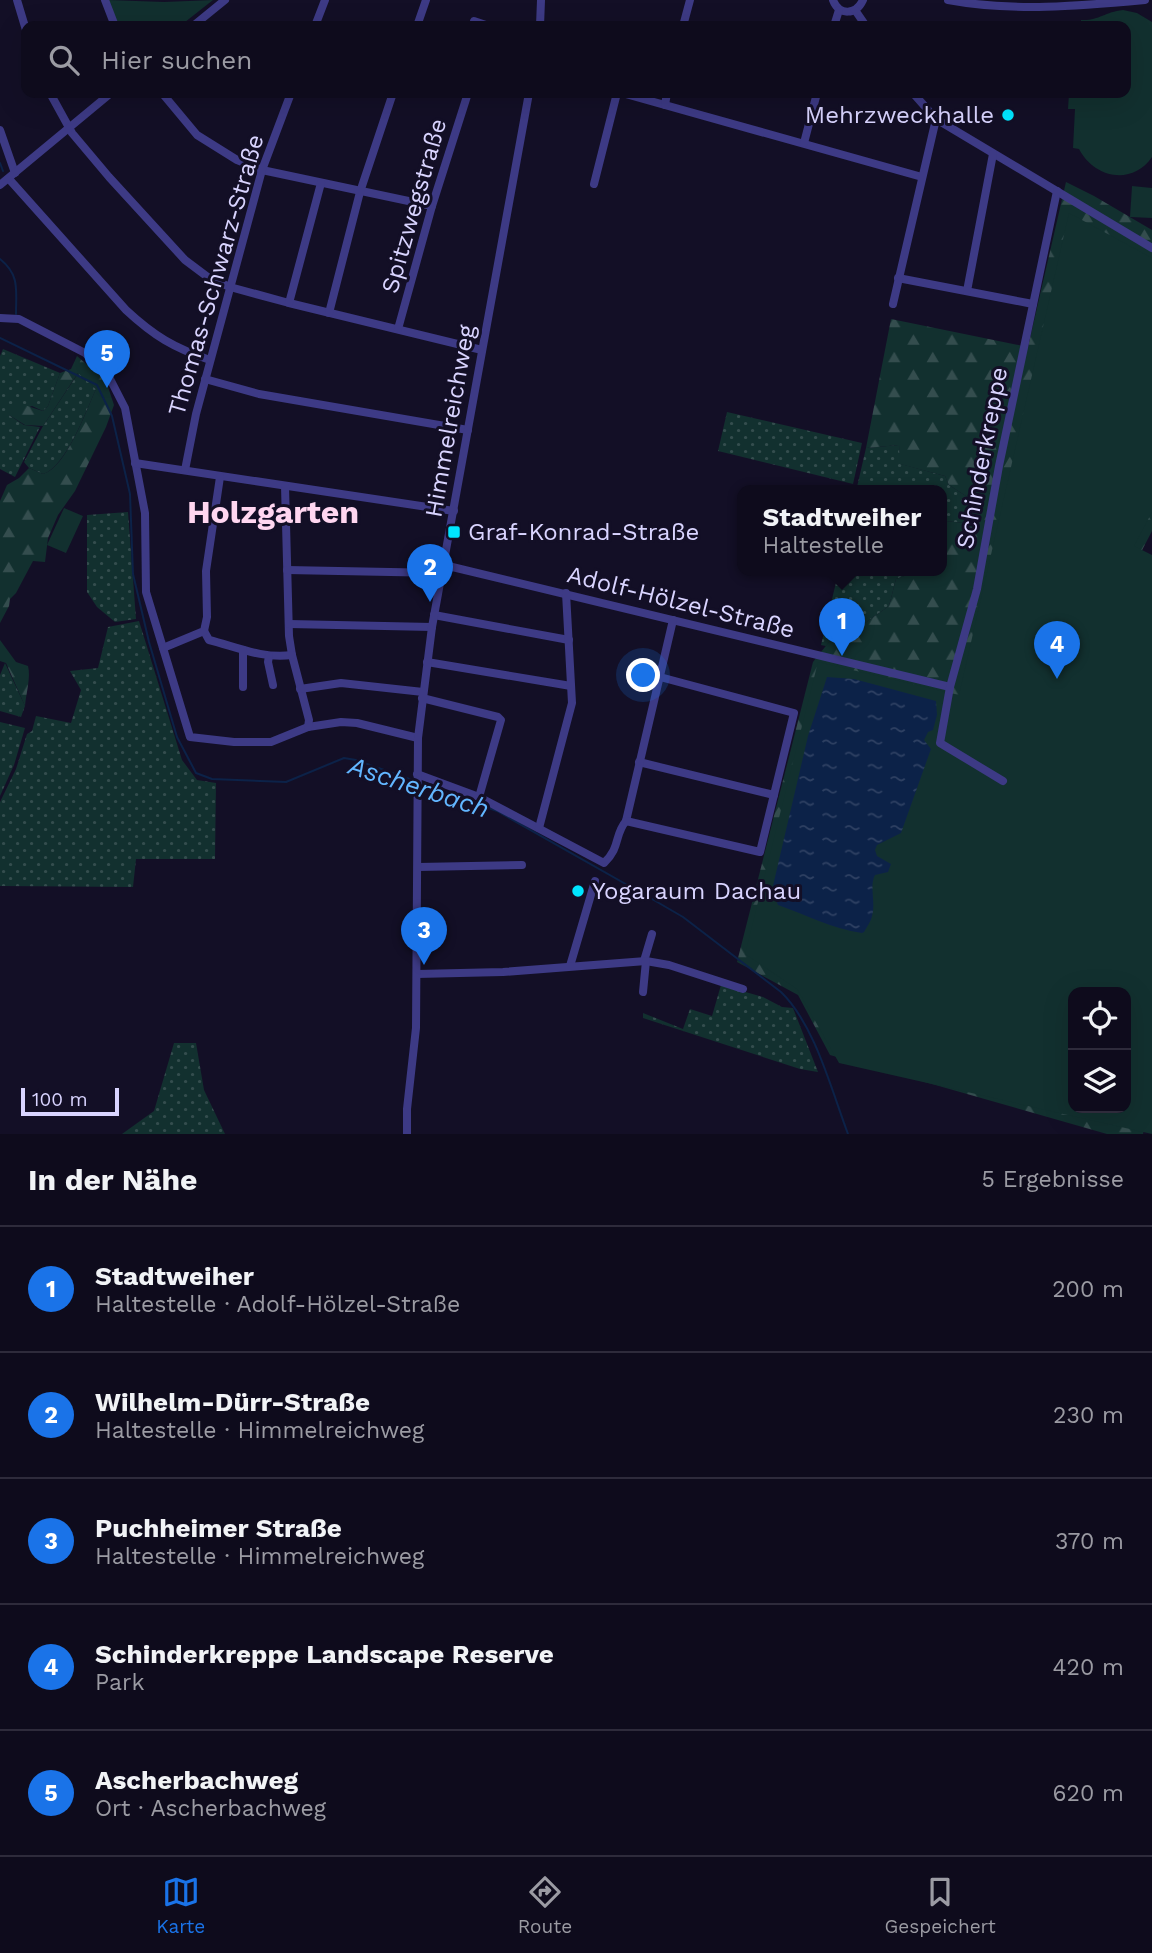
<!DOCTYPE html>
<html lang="de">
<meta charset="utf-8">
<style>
body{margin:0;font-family:"Work Sans",sans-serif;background:#1c1929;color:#f1f3f6}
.controls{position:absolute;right:21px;bottom:21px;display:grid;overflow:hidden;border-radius:14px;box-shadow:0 7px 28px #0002}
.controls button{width:63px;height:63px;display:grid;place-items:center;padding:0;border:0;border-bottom:2px solid #2e2b3b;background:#0e0b1c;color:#f1f3f6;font:35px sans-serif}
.scale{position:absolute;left:21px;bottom:18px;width:98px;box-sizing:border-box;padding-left:7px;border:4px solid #d9d4ff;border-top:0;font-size:19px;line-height:24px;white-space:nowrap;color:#d9d4ff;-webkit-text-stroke:5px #130f26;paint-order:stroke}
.you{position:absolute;left:644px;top:676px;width:24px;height:24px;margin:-18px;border:5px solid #fff;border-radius:50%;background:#1a73e8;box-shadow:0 0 0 10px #1a73e833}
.badge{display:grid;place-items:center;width:46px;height:46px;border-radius:50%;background:#1a73e8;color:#fff;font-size:23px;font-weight:700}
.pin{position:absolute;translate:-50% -58px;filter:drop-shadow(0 2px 4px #0008)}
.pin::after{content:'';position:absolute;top:37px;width:24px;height:21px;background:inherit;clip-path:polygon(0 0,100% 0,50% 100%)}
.popup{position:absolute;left:737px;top:485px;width:210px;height:91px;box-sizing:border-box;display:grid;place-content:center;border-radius:14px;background:#0e0b1c;filter:drop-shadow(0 2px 5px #0005);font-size:23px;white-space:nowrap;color:#9b9ba3}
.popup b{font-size:26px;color:#f1f3f6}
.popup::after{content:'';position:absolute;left:50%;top:100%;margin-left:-14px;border:14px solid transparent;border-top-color:#0e0b1c}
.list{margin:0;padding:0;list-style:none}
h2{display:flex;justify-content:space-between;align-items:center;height:91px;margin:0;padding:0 28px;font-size:30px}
h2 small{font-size:23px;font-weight:400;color:#9b9ba3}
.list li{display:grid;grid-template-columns:46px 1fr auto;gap:21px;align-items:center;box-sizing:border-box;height:126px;padding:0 28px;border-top:2px solid #2e2b3b}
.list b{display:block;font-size:26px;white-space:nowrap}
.list p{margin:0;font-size:23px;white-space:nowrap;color:#9b9ba3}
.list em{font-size:23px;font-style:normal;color:#9b9ba3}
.icon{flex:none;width:38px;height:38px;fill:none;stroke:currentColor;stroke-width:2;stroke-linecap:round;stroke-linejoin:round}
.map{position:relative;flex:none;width:1152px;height:1134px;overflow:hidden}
.search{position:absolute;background:#0e0b1c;box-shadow:0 7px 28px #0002;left:21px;right:21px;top:21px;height:77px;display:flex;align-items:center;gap:18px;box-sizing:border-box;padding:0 24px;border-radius:14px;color:#9b9ba3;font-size:26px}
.sheet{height:721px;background:#0e0b1c}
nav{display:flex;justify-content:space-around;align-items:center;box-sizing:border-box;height:98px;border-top:2px solid #2e2b3b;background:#0e0b1c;font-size:19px;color:#9b9ba3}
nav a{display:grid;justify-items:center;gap:4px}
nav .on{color:#1a73e8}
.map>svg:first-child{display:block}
</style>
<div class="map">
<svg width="1152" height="1134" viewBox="0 0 1152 1134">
<defs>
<pattern id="grass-dots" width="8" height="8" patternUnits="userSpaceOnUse" patternTransform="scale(1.75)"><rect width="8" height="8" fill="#12302f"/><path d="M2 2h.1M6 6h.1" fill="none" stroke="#344d4e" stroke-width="1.8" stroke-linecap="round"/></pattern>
<pattern id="forest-firs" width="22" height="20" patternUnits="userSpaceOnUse" patternTransform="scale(1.75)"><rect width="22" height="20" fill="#12302f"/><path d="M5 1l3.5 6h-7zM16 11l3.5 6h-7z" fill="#344d4e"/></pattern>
<pattern id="water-ripples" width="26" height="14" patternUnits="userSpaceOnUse" patternTransform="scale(1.75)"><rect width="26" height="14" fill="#0c2248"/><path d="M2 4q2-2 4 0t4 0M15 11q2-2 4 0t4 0" fill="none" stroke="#2f4163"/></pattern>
</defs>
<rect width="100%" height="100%" fill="#130f26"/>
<!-- grass -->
<g fill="url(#grass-dots)">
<path d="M 3,349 L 60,373 L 48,406 L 43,411 L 32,406 L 9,415 L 24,425 L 40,427 L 15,477 L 0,469 L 0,356 Z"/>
<path d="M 79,372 L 96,389 C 86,411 66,467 43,474 L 29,468 L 24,462 L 43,426 Z"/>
<path d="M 727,412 L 862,443 L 853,484 L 718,451 Z"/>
<path d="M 899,445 L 901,464 L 945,476 L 949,485 L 972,500 L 965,523 L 945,521 L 942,518 L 942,490 L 870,490 L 857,487 L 866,448 Z"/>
<path d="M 128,512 L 136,619 L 115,622 L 97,607 L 87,592 L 87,515 Z"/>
<path d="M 839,570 L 921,570 L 896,579 L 889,606 L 865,623 L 833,637 L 826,646 L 821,645 Z"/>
<path d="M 139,621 L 182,760 L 197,780 L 216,783 L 215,859 L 136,859 L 133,887 L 0,886 L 0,802 L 16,769 L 27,734 L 32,731 L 36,716 L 71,723 L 81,690 L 70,671 L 98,668 L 108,627 Z"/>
<path d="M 5,663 L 25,706 L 21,717 L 0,711 L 0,675 Z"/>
<path d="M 0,722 L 25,728 L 14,765 L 0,796 Z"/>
<path d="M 721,985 L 763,997 L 782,1007 L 793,1008 L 818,1072 L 800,1069 L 643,1018 L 643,1013 L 683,1029 L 690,1009 L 712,1016 Z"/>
<path d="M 174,1043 L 196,1043 L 204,1090 L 225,1134 L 122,1134 L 154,1111 Z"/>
</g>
<!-- forest -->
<g fill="url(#forest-firs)" fill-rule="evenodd">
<path d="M 1066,182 L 1094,196 L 1152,230 L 1152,531 L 1139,556 L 1149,850 L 1146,1118 L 1143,1134 L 1107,1134 L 830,1055 L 798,995 L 737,962 L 813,662 L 833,637 L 865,623 L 889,606 L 896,579 L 921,570 L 942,570 L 942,518 L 945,521 L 965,523 L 972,500 L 949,485 L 945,476 L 900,464 L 899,445 L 866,448 L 891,319 L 1028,347 ZM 1073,992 L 1126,992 L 1126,1108 L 1073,1108 Z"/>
<path d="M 77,356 L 106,381 L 114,405 L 106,427 L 75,491 L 58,515 L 48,538 L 45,562 L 33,561 L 16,593 L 10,599 L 9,606 L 0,623 L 0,501 L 7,485 L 19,478 L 29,468 L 43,474 C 66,468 86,411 96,389 L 78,373 L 43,426 L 25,425 L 9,415 L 11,407 L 18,403 L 43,411 L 48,406 L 60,373 L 71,369 Z"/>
<path d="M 0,640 L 16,662 L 28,666 C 31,677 26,694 25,706 L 6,663 L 0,661 Z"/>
</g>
<!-- park -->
<g fill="#12302f" fill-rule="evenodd">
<path d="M 108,0 L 164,2 L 213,0 L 180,26 L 118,26 Z"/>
<path d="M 1123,10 L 1137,13 L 1152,22 L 1152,157 C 1132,186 1094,178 1079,149 L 1073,148 L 1075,109 L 1068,109 L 1069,93 L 1126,93 L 1126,26 L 1081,26 L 1081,20 C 1099,21 1104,12 1123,10 Z"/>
<path d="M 1132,186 L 1152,188 L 1152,218 L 1130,217 Z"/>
<path d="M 1069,213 L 1152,258 L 1152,512 L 1134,546 L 1152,555 L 1152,1134 L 839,1063 L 797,989 L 745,954 L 818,662 L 959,695 ZM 1073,992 L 1126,992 L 1126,1108 L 1073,1108 Z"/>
<path d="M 64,508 L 83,516 L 66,553 L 47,545 Z"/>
</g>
<!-- water -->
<path fill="url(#water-ripples)" d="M 827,677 L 854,679 L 936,701 L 937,715 L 933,730 L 928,732 L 924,740 L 931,749 L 901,833 L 877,845 L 875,850 L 877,856 L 891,864 L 888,872 L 875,875 C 869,886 876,902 872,916 C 871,921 867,927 864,932 L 862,933 C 832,929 807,915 778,905 L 772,890 L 808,736 Z"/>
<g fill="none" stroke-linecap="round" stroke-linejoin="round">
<!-- stream -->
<g stroke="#0c2248" stroke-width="2">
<path d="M 0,163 L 3,171"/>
<path d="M 0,259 C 20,275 16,290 16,314"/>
<path d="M 0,338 L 97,385 L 112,416 L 130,494 L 133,574 L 149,642 L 177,737 L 196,773 L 212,779 L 286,782 L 344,758 L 356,760 L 415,781"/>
<path d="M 420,783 L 497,811 L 652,899 L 683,917 L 781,992 C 815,1025 831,1089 848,1134"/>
</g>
<!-- minor -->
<g stroke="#3d3a85" stroke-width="8">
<path d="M 17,0 L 26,30"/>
<path d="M 105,0 L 115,26"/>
<path d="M 833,0 C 839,16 856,15 863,0"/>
<path d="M 948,0 C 1013,12 1079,6 1145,0"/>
<path d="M 855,10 L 866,26"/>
<path d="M 474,21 L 489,26"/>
<path d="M 193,26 L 225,0"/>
<path d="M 315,26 L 325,0"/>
<path d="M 417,26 L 426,0"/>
<path d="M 540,26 L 541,0"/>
<path d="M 683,26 L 690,0"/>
<path d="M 834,26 L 839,10"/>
<path d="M 50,93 L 72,133 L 109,177 L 185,260 L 209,278 L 230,287 L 289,303 L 482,350"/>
<path d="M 162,93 L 197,135 L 237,160 L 262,170 L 432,206"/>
<path d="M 622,93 L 922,177"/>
<path d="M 913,93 L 936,119 L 1152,248"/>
<path d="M 665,105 L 667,93"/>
<path d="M 0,130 L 15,173"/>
<path d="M 804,143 L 817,93"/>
<path d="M 9,179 L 126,310 C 154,336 174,348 210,360"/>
<path d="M 594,184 L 617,93"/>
<path d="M 0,185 L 111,93"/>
<path d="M 898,278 L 1033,304"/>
<path d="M 967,291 L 993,154"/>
<path d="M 289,303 L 321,183"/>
<path d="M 893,304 L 936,119"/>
<path d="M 329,313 L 360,192 L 393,93"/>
<path d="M 0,318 L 19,319 L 85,353 L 107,373 L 125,408 L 145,513 L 146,592 L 190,737 L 234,742 L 271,742 L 308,727 L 341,722 L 357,723 L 418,738"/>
<path d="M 398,329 L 432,206 L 468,93"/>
<path d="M 205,379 L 259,394 L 468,430"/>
<path d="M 135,463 L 454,511"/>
<path d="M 185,470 L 196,414 L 262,170 L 291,93"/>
<path d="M 285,486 L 289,636 L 292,655 L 309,720 L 308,727"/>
<path d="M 444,565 L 950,687"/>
<path d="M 287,570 L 442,573"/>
<path d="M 434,615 L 569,640"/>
<path d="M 289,624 L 432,627"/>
<path d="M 204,631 L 209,640 C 237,647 262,659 292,655"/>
<path d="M 163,648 L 204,631 L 207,617 L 206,571 L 220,477"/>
<path d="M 269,656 L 268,662 L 273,685"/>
<path d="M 427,662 L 571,686"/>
<path d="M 243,687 L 243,650"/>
<path d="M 300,689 L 341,683 L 423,692"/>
<path d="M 422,698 L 498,717 L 501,720 L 479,797"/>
<path d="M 639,762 L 774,795"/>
<path d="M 417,774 L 479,797 L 604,863 C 621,847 614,835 626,821 L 673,620"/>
<path d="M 1003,781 L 940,743 L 950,687 L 977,589 L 999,466 L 1057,191"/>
<path d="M 626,821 L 760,852 L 794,713 L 660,677"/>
<path d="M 539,828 L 572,703 L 566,593"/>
<path d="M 418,867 L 522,865"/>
<path d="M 644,961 L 652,934"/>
<path d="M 570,966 L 595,881"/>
<path d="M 417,974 L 503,972 L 646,961 L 669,965 L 743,989"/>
<path d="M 643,992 L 646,961"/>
<path d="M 407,1134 L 407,1109 L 416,1028 L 418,738 L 432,627 L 529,93"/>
</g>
</g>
<!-- markers -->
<g fill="#00e5ff" stroke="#130f26" stroke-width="2.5">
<circle cx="1008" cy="115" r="7"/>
<rect x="447" y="525" width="14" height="14" rx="3.5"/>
<circle cx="578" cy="891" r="7"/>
</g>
<g text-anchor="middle" stroke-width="6" stroke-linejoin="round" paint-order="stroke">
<!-- poi labels -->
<g font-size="24" fill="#d9d4ff" stroke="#130f26" text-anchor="start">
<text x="994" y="123" text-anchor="end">Mehrzweckhalle</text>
<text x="468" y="540">Graf-Konrad-Straße</text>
<text x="592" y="899">Yogaraum Dachau</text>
</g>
<!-- street labels -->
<g font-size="24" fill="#d9d4ff" stroke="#130f26">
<text transform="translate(414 206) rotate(-74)" y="8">Spitzwegstraße</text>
<text transform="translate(216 275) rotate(-74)" y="8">Thomas-Schwarz-Straße</text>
<text transform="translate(450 421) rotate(-80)" y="8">Himmelreichweg</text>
<text transform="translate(982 458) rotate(-79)" y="8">Schinderkreppe</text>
<text transform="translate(681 602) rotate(14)" y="8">Adolf-Hölzel-Straße</text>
</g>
<!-- water labels -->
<g font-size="26" font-style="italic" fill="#62b6ff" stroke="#130f26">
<text transform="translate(419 787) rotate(18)" y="9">Ascherbach</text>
</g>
<!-- district labels -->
<g font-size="32" font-weight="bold" fill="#ffd6f0" stroke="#130f26">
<text x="273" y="523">Holzgarten</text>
</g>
</g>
</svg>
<div class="controls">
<button><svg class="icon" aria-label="locate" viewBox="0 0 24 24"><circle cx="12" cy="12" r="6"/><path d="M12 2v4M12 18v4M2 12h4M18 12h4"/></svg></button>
<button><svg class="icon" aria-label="layers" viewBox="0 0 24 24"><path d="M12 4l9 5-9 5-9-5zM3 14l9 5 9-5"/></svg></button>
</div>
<div class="scale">100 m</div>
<div class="you"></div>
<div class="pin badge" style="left:842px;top:656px">1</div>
<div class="popup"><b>Stadtweiher</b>Haltestelle</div>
<div class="pin badge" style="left:430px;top:602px">2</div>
<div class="pin badge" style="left:424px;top:965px">3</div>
<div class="pin badge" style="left:1057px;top:679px">4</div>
<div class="pin badge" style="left:107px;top:388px">5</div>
<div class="search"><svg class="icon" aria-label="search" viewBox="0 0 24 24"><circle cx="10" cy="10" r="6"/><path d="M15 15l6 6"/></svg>Hier suchen</div>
</div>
<section class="sheet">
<h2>In der Nähe<small>5 Ergebnisse</small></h2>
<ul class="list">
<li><span class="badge">1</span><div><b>Stadtweiher</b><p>Haltestelle · Adolf-Hölzel-Straße</p></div><em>200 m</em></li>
<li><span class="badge">2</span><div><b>Wilhelm-Dürr-Straße</b><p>Haltestelle · Himmelreichweg</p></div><em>230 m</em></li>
<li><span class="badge">3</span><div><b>Puchheimer Straße</b><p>Haltestelle · Himmelreichweg</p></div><em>370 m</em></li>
<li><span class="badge">4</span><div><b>Schinderkreppe Landscape Reserve</b><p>Park</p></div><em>420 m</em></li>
<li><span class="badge">5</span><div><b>Ascherbachweg</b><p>Ort · Ascherbachweg</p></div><em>620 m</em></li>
</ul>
</section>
<nav>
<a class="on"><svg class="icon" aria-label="map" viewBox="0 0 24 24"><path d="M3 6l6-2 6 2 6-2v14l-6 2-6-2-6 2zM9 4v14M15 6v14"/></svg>Karte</a>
<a><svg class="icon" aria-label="directions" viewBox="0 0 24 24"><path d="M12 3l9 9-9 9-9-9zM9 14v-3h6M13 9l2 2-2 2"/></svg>Route</a>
<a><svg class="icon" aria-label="saved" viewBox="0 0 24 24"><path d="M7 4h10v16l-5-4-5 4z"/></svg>Gespeichert</a>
</nav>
